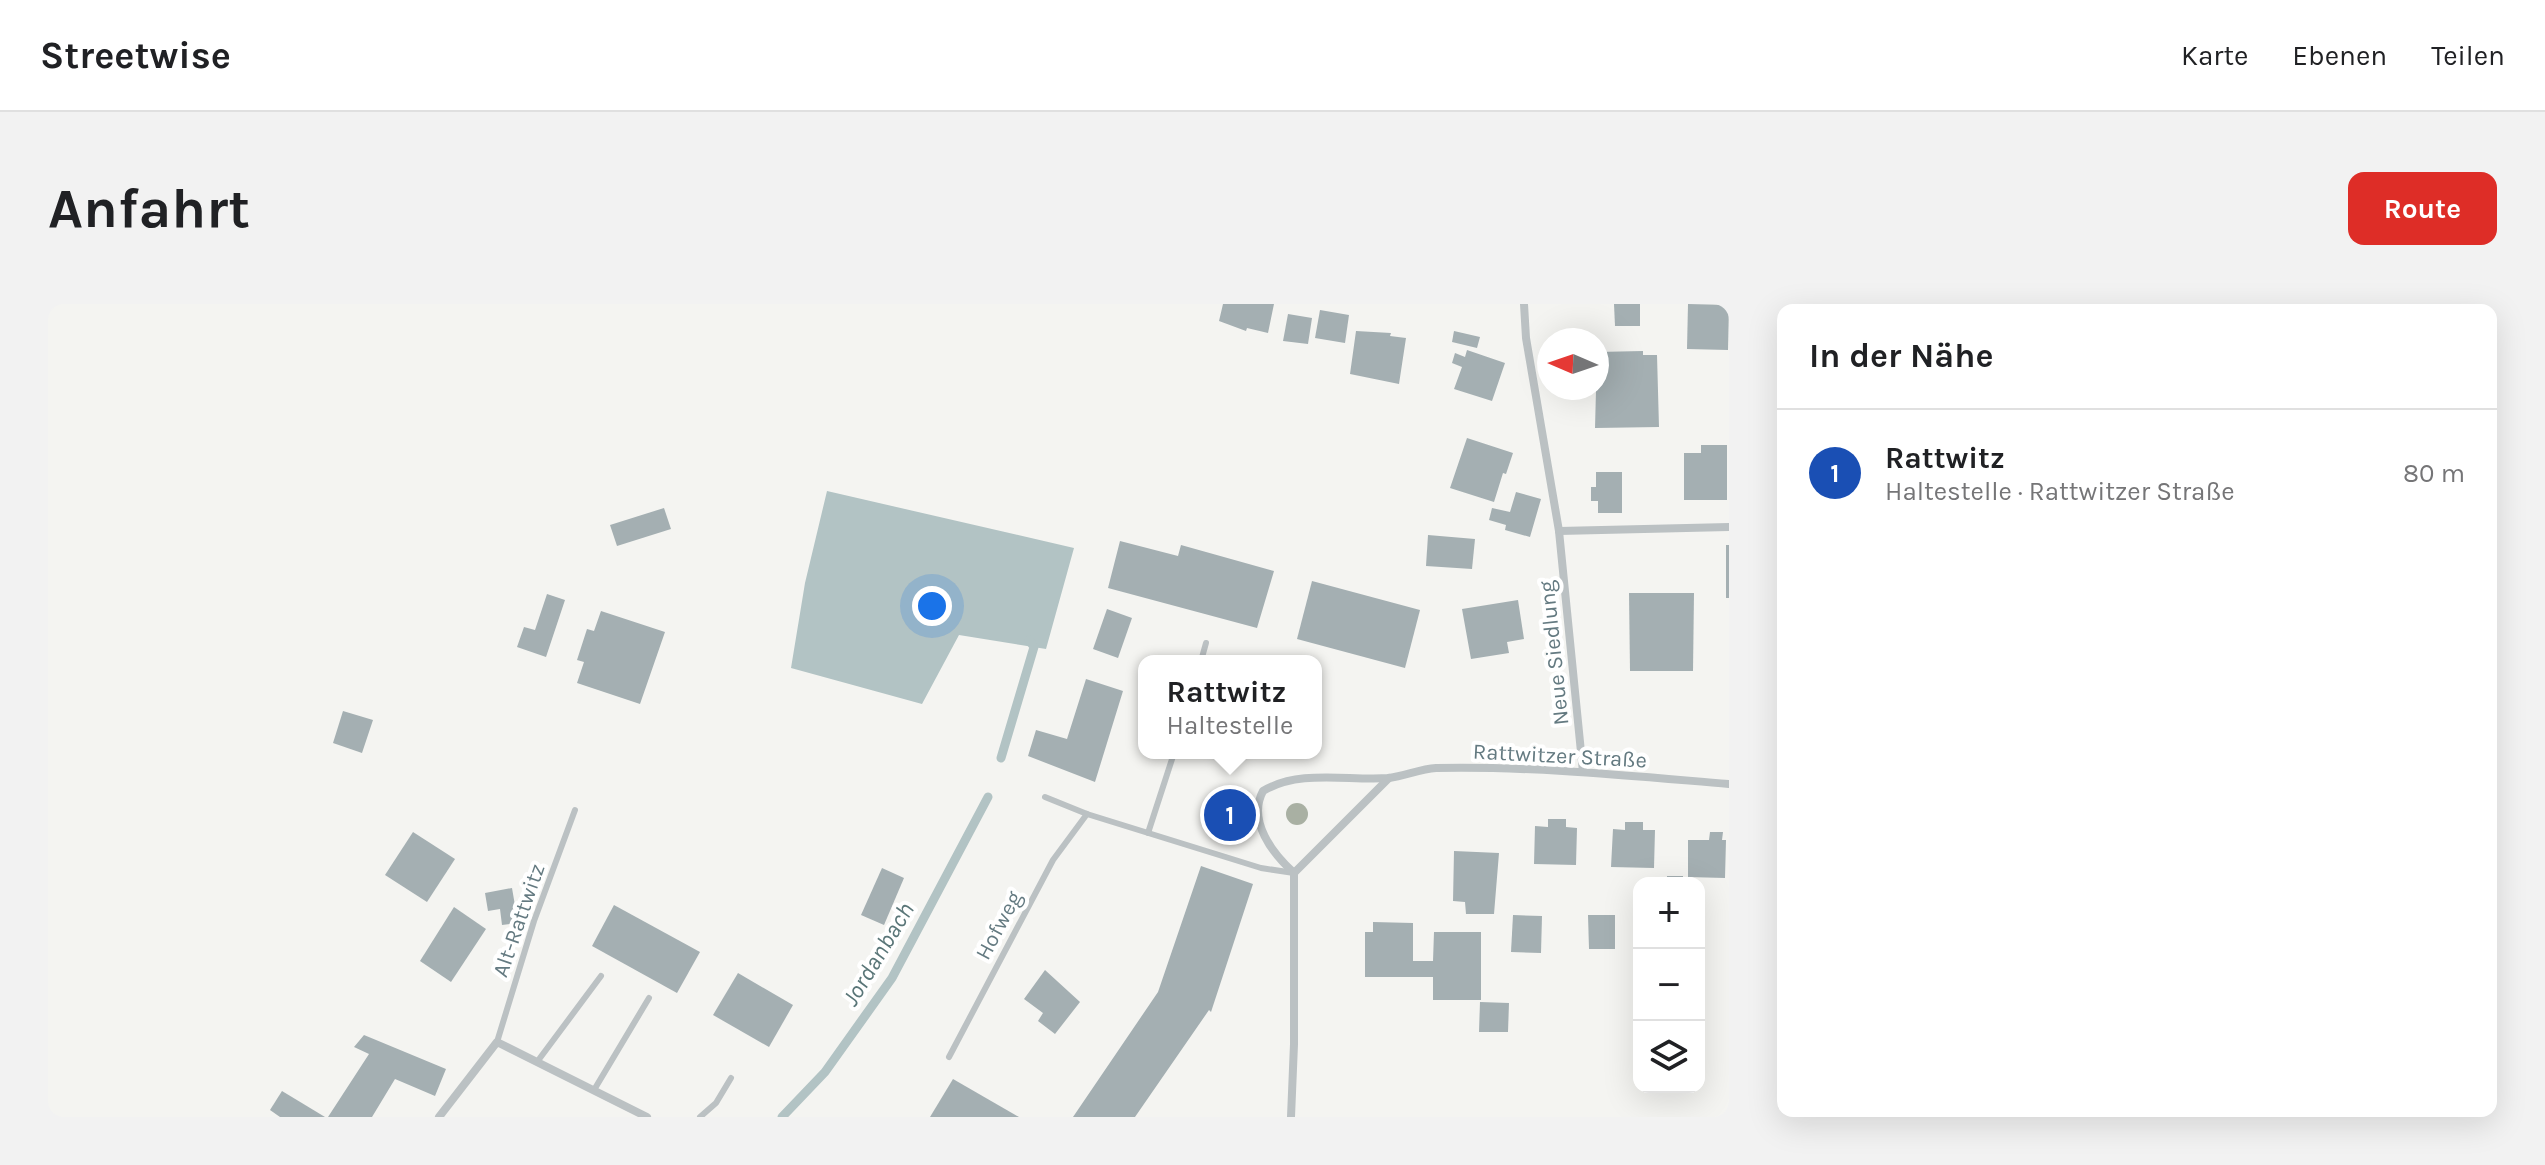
<!DOCTYPE html>
<html lang="de">
<meta charset="utf-8">
<style>
body{margin:0;font-family:Karla,sans-serif;background:#f2f2f2;color:#202124}
.controls{position:absolute;right:24px;bottom:24px;display:grid;overflow:hidden;border-radius:16px;box-shadow:0 8px 32px #0002}
.controls button{width:72px;height:72px;display:grid;place-items:center;padding:0;border:0;border-bottom:2px solid #e0e0e0;background:#fff;color:#202124;font:40px sans-serif}
.compass{position:absolute;left:1489px;top:24px;width:72px;height:72px;border-radius:50%;background:#fff;box-shadow:0 8px 32px #0002;rotate:272deg}
.you{position:absolute;left:884px;top:302px;width:28px;height:28px;margin:-20px;border:6px solid #fff;border-radius:50%;background:#1a73e8;box-shadow:0 0 0 12px #1a73e833}
.badge{display:grid;place-items:center;width:52px;height:52px;border-radius:50%;background:#de2d27;color:#fff;font-size:26px;font-weight:700}
.pin{position:absolute;translate:-50% -50%;border:4px solid #fff;box-shadow:0 2px 8px #0006}
.popup{position:absolute;left:1090px;top:351px;width:184px;height:104px;box-sizing:border-box;display:grid;place-content:center;border-radius:16px;background:#fff;filter:drop-shadow(0 2px 6px #0005);font-size:26px;white-space:nowrap;color:#757577}
.popup b{font-size:30px;color:#202124}
.popup::after{content:'';position:absolute;left:50%;top:100%;margin-left:-16px;border:16px solid transparent;border-top-color:#fff}
.list{margin:0;padding:0;list-style:none}
h2{display:flex;justify-content:space-between;align-items:center;height:104px;margin:0;padding:0 32px;font-size:34px}
h2 small{font-size:26px;font-weight:400;color:#757577}
.list li{display:grid;grid-template-columns:52px 1fr auto;gap:24px;align-items:center;box-sizing:border-box;height:128px;padding:0 32px;border-top:2px solid #e0e0e0}
.list b{display:block;font-size:30px;white-space:nowrap}
.list p{margin:0;font-size:26px;white-space:nowrap;color:#757577}
.list em{font-size:26px;font-style:normal;color:#757577}
.icon{flex:none;width:44px;height:44px;fill:none;stroke:currentColor;stroke-width:2;stroke-linecap:round;stroke-linejoin:round}
.map{position:relative;flex:none;width:1681px;height:813px;overflow:hidden;border-radius:16px}
header{display:flex;align-items:center;gap:48px;box-sizing:border-box;height:112px;padding:0 40px;background:#fff;border-bottom:2px solid #e0e0e0}
header strong{font-size:38px}
nav{display:flex;gap:44px;margin-inline-start:auto;font-size:28px}
.intro{display:flex;align-items:center;justify-content:space-between;box-sizing:border-box;height:192px;padding:0 48px}
h1{margin:0;font-size:56px}
.button{padding:20px 36px;border-radius:16px;background:#de2d27;color:#fff;font-size:28px;font-weight:700}
main{display:flex;gap:48px;padding:0 48px}
aside{flex:1;background:#fff;border-radius:16px;box-shadow:0 8px 32px #0002}
.map>svg:first-child{display:block}
</style>
<header>
<strong>Streetwise</strong>
<nav><a>Karte</a><a>Ebenen</a><a>Teilen</a></nav>
</header>
<div class="intro"><h1>Anfahrt</h1><a class="button">Route</a></div>
<main>
<div class="map">
<svg width="1681" height="813" viewBox="0 0 1681 813">
<rect width="100%" height="100%" fill="#f4f4f1"/>
<!-- water -->
<path fill="#b2c3c4" d="M 779,187 L 1026,244 L 998,345 L 911,331 L 874,400 L 743,364 L 757,279 Z"/>
<g fill="none" stroke-linecap="round" stroke-linejoin="round">
<!-- stream -->
<g stroke="#b2c3c4" stroke-width="9">
<path d="M 953,454 L 986,343 L 981,336"/>
<path d="M 734,813 L 777,768 L 844,674 L 940,493"/>
</g>
</g>
<!-- building -->
<g fill="#a4afb2">
<path d="M 1175,0 L 1226,0 L 1220,29 L 1199,24 L 1198,27 L 1171,17 Z"/>
<path d="M 1566,0 L 1592,0 L 1592,22 L 1567,22 Z"/>
<path d="M 1640,0 L 1681,1 L 1680,46 L 1639,45 Z"/>
<path d="M 1272,6 L 1301,11 L 1297,39 L 1267,34 Z"/>
<path d="M 1240,10 L 1264,14 L 1260,40 L 1235,37 Z"/>
<path d="M 1308,27 L 1343,29 L 1342,32 L 1358,34 L 1351,80 L 1302,70 Z"/>
<path d="M 1406,27 L 1432,33 L 1429,44 L 1404,38 Z"/>
<path d="M 1419,46 L 1457,59 L 1444,97 L 1406,85 L 1414,63 L 1404,59 L 1407,49 L 1417,53 Z"/>
<path d="M 1595,47 L 1595,51 L 1609,51 L 1611,123 L 1547,124 L 1549,48 Z"/>
<path d="M 1419,134 L 1465,149 L 1458,170 L 1455,169 L 1446,198 L 1402,184 Z"/>
<path d="M 1653,141 L 1679,141 L 1679,196 L 1636,196 L 1636,149 L 1653,149 Z"/>
<path d="M 1548,168 L 1574,168 L 1574,209 L 1550,209 L 1550,197 L 1543,197 L 1543,183 L 1548,183 Z"/>
<path d="M 1468,188 L 1493,195 L 1482,233 L 1457,226 L 1458,221 L 1441,216 L 1444,204 L 1462,208 Z"/>
<path d="M 616,204 L 623,225 L 569,242 L 562,221 Z"/>
<path d="M 1380,231 L 1427,235 L 1424,265 L 1378,262 Z"/>
<path d="M 1072,237 L 1130,252 L 1133,241 L 1226,267 L 1209,324 L 1060,284 Z"/>
<rect x="1678" y="241" width="3" height="53"/>
<path d="M 1264,277 L 1372,306 L 1357,364 L 1249,335 Z"/>
<path d="M 1581,289 L 1646,289 L 1645,367 L 1582,367 Z"/>
<path d="M 499,290 L 517,296 L 498,353 L 469,343 L 476,323 L 487,326 Z"/>
<path d="M 1470,296 L 1476,335 L 1459,338 L 1461,349 L 1423,355 L 1414,305 Z"/>
<path d="M 1059,305 L 1084,314 L 1070,354 L 1045,345 Z"/>
<path d="M 553,307 L 617,328 L 592,400 L 529,379 L 536,358 L 529,356 L 539,325 L 546,327 Z"/>
<path d="M 1038,375 L 1075,387 L 1047,478 L 980,452 L 988,426 L 1019,435 Z"/>
<path d="M 295,407 L 325,416 L 314,449 L 285,439 Z"/>
<path d="M 1500,515 L 1518,515 L 1518,523 L 1529,524 L 1528,561 L 1486,560 L 1487,522 L 1500,523 Z"/>
<path d="M 1170,516 L 1189,521 L 1185,538 L 1166,532 Z"/>
<path d="M 1577,518 L 1595,518 L 1595,526 L 1607,526 L 1606,564 L 1563,563 L 1565,525 L 1577,526 Z"/>
<path d="M 365,528 L 407,555 L 379,598 L 337,571 Z"/>
<path d="M 1662,528 L 1675,528 L 1674,536 L 1678,536 L 1677,574 L 1640,573 L 1640,536 L 1661,536 Z"/>
<path d="M 1406,547 L 1451,549 L 1446,610 L 1418,610 L 1417,598 L 1405,597 Z"/>
<path d="M 1153,562 L 1205,580 L 1163,708 L 1161,706 L 1087,813 L 1025,813 L 1110,688 Z"/>
<path d="M 834,564 L 856,574 L 836,621 L 813,611 Z"/>
<rect x="1619" y="572" width="16" height="7"/>
<path d="M 464,584 L 470,619 L 454,621 L 452,605 L 440,607 L 437,589 Z"/>
<path d="M 566,601 L 652,648 L 629,689 L 544,642 Z"/>
<path d="M 406,603 L 438,625 L 403,678 L 372,657 Z"/>
<path d="M 1465,611 L 1494,612 L 1493,649 L 1463,648 Z"/>
<path d="M 1540,611 L 1567,611 L 1567,645 L 1541,645 Z"/>
<path d="M 1325,618 L 1365,619 L 1365,657 L 1385,657 L 1386,628 L 1433,628 L 1433,696 L 1385,696 L 1385,673 L 1317,673 L 1317,628 L 1325,628 Z"/>
<path d="M 997,666 L 1032,698 L 1007,730 L 990,717 L 995,709 L 976,695 Z"/>
<path d="M 690,669 L 745,701 L 721,743 L 665,711 Z"/>
<path d="M 1432,698 L 1461,699 L 1460,728 L 1431,728 Z"/>
<path d="M 316,731 L 398,765 L 387,792 L 347,775 L 324,813 L 280,813 L 321,750 L 306,743 Z"/>
<path d="M 905,775 L 971,813 L 882,813 Z"/>
<path d="M 234,787 L 277,813 L 232,813 L 222,806 Z"/>
</g>
<g fill="none" stroke-linecap="round" stroke-linejoin="round">
<!-- lane -->
<g stroke="#bbc1c3" stroke-width="6">
<path d="M 1153,357 L 1158,339"/>
<path d="M 997,493 L 1039,510 L 1213,564 L 1246,569"/>
<path d="M 1100,529 L 1126,449"/>
<path d="M 449,738 L 486,617 L 527,506"/>
<path d="M 901,753 L 1005,556 L 1039,510"/>
<path d="M 489,758 L 553,672"/>
<path d="M 546,786 L 601,694"/>
<path d="M 652,813 L 668,799 L 683,774"/>
</g>
<!-- street -->
<g stroke="#bbc1c3" stroke-width="8">
<path d="M 1476,0 L 1478,34 L 1511,227 L 1535,468"/>
<path d="M 1511,227 L 1681,223"/>
<path d="M 1246,569 C 1225,550 1199,517 1215,487 C 1252,465 1299,477 1341,474 C 1357,472 1372,465 1388,464 C 1486,462 1584,472 1681,480"/>
<path d="M 391,813 L 449,738 L 599,813"/>
<path d="M 1243,813 L 1246,740 L 1246,569 L 1341,474"/>
</g>
</g>
<!-- trees -->
<circle fill="#a9b0a3" cx="1249" cy="510" r="11"/>
<g text-anchor="middle" stroke-width="8" stroke-linejoin="round" paint-order="stroke">
<!-- street labels -->
<g font-size="22" fill="#647a81" stroke="#fff">
<text transform="translate(1505 349) rotate(-96)" y="8">Neue Siedlung</text>
<text transform="translate(1512 451) rotate(3)" y="8">Rattwitzer Straße</text>
<text transform="translate(470 616) rotate(-71)" y="8">Alt-Rattwitz</text>
<text transform="translate(950 621) rotate(-62)" y="8">Hofweg</text>
</g>
<!-- water labels -->
<g font-size="24" font-style="italic" fill="#5a7678" stroke="#fff">
<text transform="translate(830 650) rotate(-59)" y="8">Jordanbach</text>
</g>
</g>
</svg>
<div class="controls">
<button>+</button>
<button>−</button>
<button><svg class="icon" aria-label="layers" viewBox="0 0 24 24"><path d="M12 4l9 5-9 5-9-5zM3 14l9 5 9-5"/></svg></button>
</div>
<svg class="compass" viewBox="-18 -18 36 36"><path d="M0-13l5 13h-10z" fill="#e53935"/><path d="M0 13l5-13h-10z" fill="#757577"/></svg>
<div class="you"></div>
<div class="pin badge" style="left:1182px;top:511px;background:#1a4fb4">1</div>
<div class="popup"><b>Rattwitz</b>Haltestelle</div>
</div>
<aside>
<h2>In der Nähe<small></small></h2>
<ul class="list">
<li><span class="badge" style="background:#1a4fb4">1</span><div><b>Rattwitz</b><p>Haltestelle · Rattwitzer Straße</p></div><em>80 m</em></li>
</ul>
</aside>
</main>
